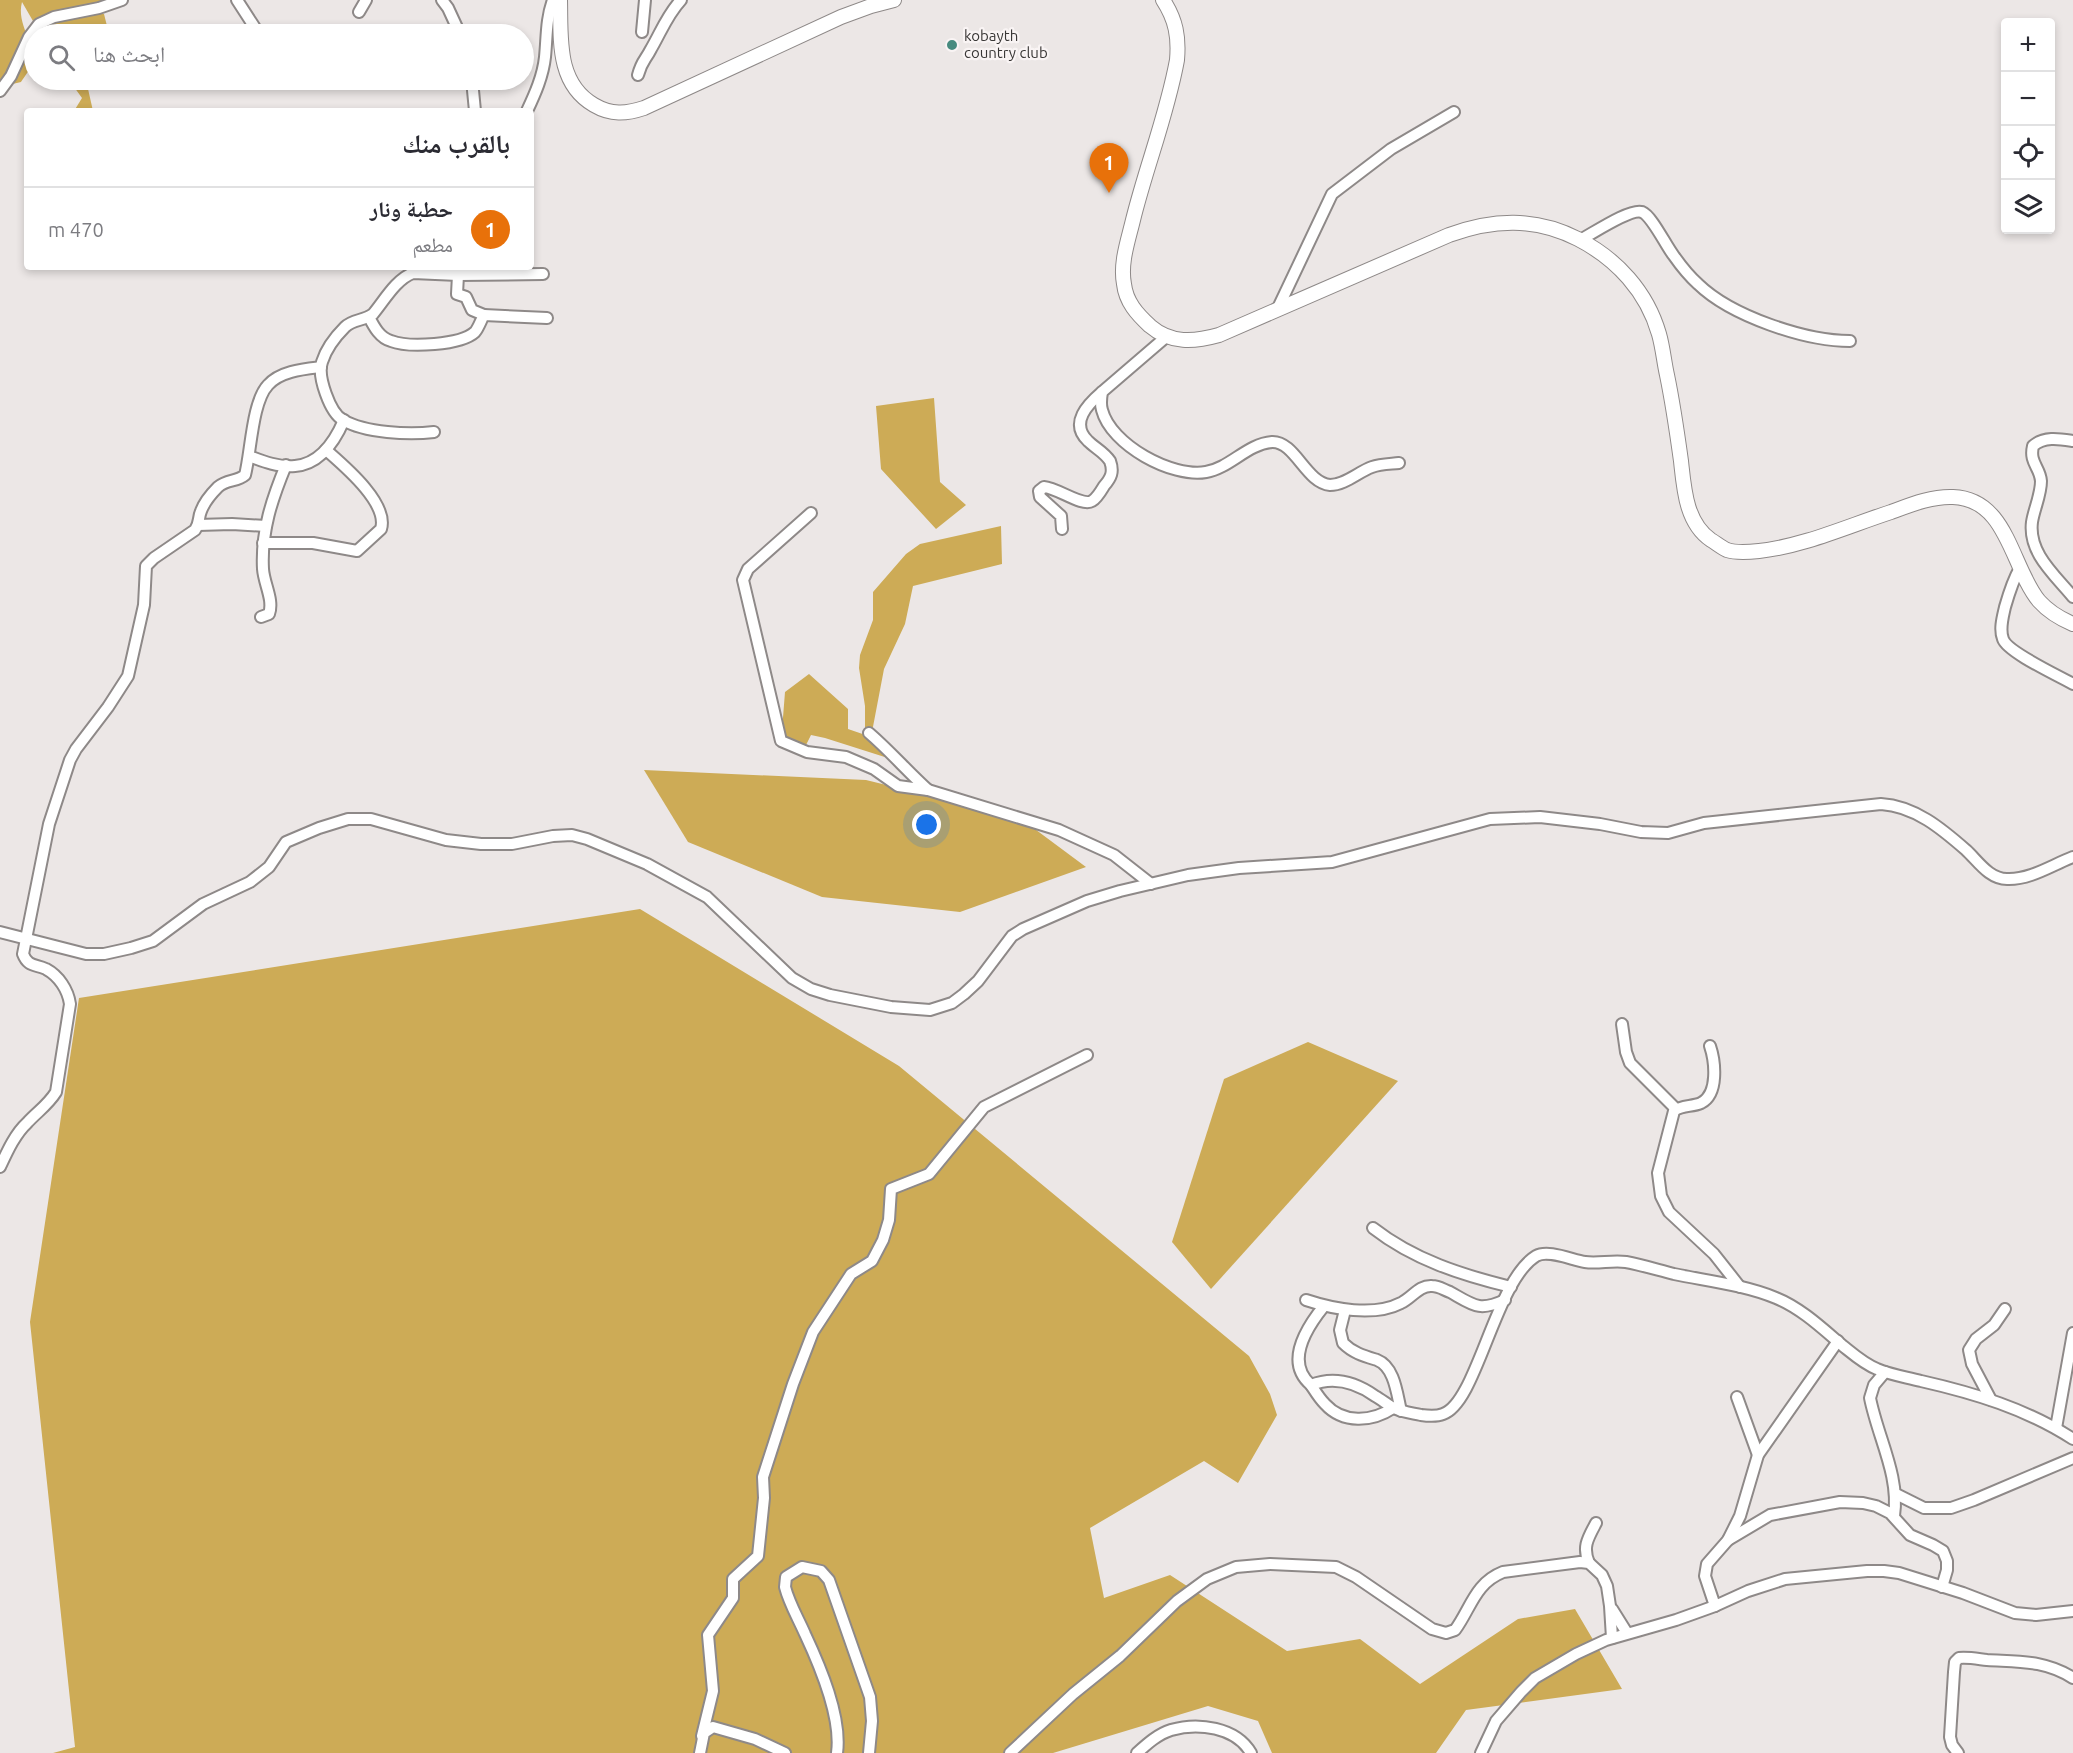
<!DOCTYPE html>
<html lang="ar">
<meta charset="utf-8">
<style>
body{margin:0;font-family:Ubuntu,"Noto Naskh Arabic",sans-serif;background:#f2f2f3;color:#2b2b33;direction:rtl}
.controls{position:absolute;right:18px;top:18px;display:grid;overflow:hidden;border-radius:6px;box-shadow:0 3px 9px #0003}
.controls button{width:54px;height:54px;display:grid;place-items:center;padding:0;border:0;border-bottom:2px solid #e1e1e2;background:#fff;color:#2b2b33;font:30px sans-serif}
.you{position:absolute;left:927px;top:825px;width:21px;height:21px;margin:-15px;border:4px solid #fff;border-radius:50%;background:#1a73e8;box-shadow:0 0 0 9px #1a73e833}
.badge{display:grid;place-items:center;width:39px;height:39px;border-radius:50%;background:#0f766e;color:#fff;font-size:20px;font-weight:700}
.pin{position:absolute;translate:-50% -50px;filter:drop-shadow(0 2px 3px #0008)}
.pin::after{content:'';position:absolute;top:32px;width:21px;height:18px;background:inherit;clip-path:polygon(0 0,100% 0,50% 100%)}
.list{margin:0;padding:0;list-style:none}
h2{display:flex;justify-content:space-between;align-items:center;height:78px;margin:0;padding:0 24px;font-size:26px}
h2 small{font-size:20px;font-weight:400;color:#7c7c81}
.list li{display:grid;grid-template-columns:39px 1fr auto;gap:18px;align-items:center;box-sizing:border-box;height:84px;padding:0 24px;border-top:2px solid #e1e1e2}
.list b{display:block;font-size:22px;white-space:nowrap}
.list p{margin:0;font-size:20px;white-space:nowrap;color:#7c7c81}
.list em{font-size:20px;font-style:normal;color:#7c7c81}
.icon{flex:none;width:33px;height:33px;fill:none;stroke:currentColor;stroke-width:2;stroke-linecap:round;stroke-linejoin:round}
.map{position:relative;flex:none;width:2073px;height:1753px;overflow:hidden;direction:ltr}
.search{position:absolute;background:#fff;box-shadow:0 3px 9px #0003;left:24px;top:24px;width:510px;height:66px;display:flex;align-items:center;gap:15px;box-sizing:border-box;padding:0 21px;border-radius:33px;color:#7c7c81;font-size:22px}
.panel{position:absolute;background:#fff;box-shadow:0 3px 9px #0003;left:24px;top:108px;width:510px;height:162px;border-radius:6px;direction:rtl}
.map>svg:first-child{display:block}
</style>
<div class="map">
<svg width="2073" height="1753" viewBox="0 0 2073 1753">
<rect width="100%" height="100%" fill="#ece7e6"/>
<!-- forest -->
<g fill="#cdab56">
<path d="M 0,0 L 118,0 L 33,21 L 22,2 C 16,25 36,41 31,65 C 30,70 24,77 21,82 L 0,87 Z"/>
<path d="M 87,13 L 104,14 L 109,34 L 40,34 L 41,31 L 60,19 Z"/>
<path d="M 69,80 L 86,80 L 93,111 L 74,111 L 82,98 Z"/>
<path d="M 934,398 L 940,482 L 966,505 L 936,529 L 881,469 L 876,406 Z"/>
<path d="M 1001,526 L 1002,564 L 913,586 L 905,624 L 884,669 L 872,732 L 865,728 L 865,706 L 859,668 L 860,655 L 873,620 L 873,592 L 906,554 L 920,544 Z"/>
<path d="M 809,674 L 848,709 L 848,729 L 883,741 L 891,759 L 825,738 L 811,735 L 805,747 L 781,743 L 785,692 Z"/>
<path d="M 644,770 L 866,780 L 1020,818 L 1086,867 L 960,912 L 822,897 L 688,842 Z"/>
<path d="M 640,909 L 899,1066 L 1249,1356 L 1270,1394 L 1277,1415 L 1238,1483 L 1204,1461 L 1090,1528 L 1104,1598 L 1170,1575 L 1287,1651 L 1360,1639 L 1420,1684 L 1518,1619 L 1575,1609 L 1622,1689 L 1466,1710 L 1436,1753 L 1272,1753 L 1258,1721 L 1208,1706 L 1053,1753 L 53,1753 L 75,1747 L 30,1322 L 79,998 Z"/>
<path d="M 1308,1042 L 1398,1081 L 1211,1289 L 1172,1242 L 1224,1079 Z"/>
</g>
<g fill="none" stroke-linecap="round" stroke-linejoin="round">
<defs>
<g id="minor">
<path d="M 237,0 L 259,34"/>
<path d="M 442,0 L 448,8 L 460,34"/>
<path d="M 359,12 L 366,0"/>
<path d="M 642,32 L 645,0"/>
<path d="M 638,75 C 642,60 645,61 651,49 C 661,32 667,15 681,0"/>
<path d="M 472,80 L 475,111"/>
<path d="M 0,91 L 11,76 L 29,37 L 39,24 L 54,17 L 99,8 L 122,0"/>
<path d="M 527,111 C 535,94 543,76 545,57 C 547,37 546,19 553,0"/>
<path d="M 1580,240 C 1592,234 1630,208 1642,212 C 1652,216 1666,246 1674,256 C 1681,266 1689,276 1698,284 C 1731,316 1805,341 1850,341"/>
<path d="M 461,267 L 458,275 L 457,294 L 466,297 L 472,310 L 484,315"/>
<path d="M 1278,308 L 1332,194 L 1391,149 L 1454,112"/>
<path d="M 369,317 C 374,327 380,338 391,341 C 409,348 461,345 475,332 C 479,327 481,320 484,315 L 547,318"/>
<path d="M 1166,337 L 1102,392 C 1101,398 1100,404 1102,410 C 1111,445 1172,478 1206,472 C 1230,468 1247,444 1272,442 C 1295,441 1306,483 1330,485 C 1345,485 1358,472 1372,467 C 1380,464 1390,464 1399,463"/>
<path d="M 434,432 C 409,435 365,433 343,420 C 330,413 317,376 322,362 C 326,349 335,337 345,327 C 353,319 364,321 373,314 C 384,301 396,279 413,273 L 458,275 L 543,274"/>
<path d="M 2073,441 C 2060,439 2044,436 2033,446 C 2029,463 2040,467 2041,481 C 2041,495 2034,509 2032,522 C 2028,553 2055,575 2073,597"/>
<path d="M 249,456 C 262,461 280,468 295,466 C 320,464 335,441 344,420"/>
<path d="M 811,513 L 748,569 L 743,580 L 781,741 L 807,752 L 846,757 L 874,769 L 898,786 L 928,790 L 1059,830 L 1114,855 L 1151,884"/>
<path d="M 198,525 L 232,524 L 266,526"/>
<path d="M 1062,529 L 1061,516 L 1040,497 L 1039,491 L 1044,487 C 1058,488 1082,507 1092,501 C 1097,498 1101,491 1104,486 C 1111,478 1114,472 1110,461 C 1104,452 1095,448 1088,441 C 1069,423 1088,404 1102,392"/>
<path d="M 263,543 L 313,543 L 357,551 L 381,529 C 389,503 343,465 326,450"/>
<path d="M 2020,568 C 2013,580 2009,593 2005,607 C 2003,616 1999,629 2003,639 C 2007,652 2059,676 2073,684"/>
<path d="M 261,617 L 269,614 C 274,600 264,584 263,569 C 261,531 272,499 286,465"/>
<path d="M 869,733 C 890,751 907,771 928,790"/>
<path d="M 0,932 L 86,954 L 104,954 L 131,948 L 153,941 L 203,904 L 250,882 L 269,867 L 286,842 L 319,828 L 348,819 L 371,819 L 446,840 L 481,844 L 512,844 L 553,836 L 572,835 L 587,839 L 647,864 L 707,897 L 792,978 L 811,989 L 830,995 L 891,1007 L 930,1010 L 952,1003 L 964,994 L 978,981 L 1012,936 L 1023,929 L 1087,901 L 1120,891 L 1188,875 L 1239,868 L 1332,862 L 1490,819 L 1540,817 L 1600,824 L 1641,832 L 1668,833 L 1704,823 L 1881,804 C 1915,806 1942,829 1966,850 C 1978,861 1989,879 2007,879 C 2030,880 2052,865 2073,857"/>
<path d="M 1622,1024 L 1626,1052 L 1630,1063 L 1676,1109"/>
<path d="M 1710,1046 C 1715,1061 1719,1094 1701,1103 C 1692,1107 1682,1105 1674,1111 L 1658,1173 L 1661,1196 L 1669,1212 L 1714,1254 L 1740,1287"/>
<path d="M 0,1167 C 7,1152 15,1134 27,1123 C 37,1112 48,1105 56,1092 L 70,1004 C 68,990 59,976 46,969 C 35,964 28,967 23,954 L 49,824 L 70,760 L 76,749 L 108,707 L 128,676 L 144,605 L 146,566 L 154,558 L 195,530 C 200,523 198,518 201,511 C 204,503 212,493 218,487 C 227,479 237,482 245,475 C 251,452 252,402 268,385 C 280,371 304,369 321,367"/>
<path d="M 1373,1228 C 1414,1260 1462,1275 1511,1287"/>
<path d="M 1306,1300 C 1333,1309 1374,1317 1401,1303 C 1412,1298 1419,1285 1432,1286 C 1439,1286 1444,1290 1450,1292 C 1473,1305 1479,1312 1505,1300"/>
<path d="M 1324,1306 C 1307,1327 1284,1362 1311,1385 C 1334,1376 1355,1382 1375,1396 C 1382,1400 1388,1405 1394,1408 C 1402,1412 1412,1413 1421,1415 C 1428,1416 1436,1417 1443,1414 C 1477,1403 1495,1281 1536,1256 C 1548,1249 1572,1260 1585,1262 C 1598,1264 1612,1260 1626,1262 C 1642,1265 1658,1270 1674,1274 C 1708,1281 1745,1285 1776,1298 C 1801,1308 1823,1329 1843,1346 C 1853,1354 1864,1364 1877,1369 C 1891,1375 1906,1377 1921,1381 C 1974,1393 2027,1409 2073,1439"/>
<path d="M 1345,1310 L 1340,1330 L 1343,1343 C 1353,1353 1364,1356 1377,1360 C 1395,1367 1397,1395 1401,1411"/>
<path d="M 1885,1372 L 1874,1385 L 1870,1398 C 1878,1438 1900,1476 1894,1516"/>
<path d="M 1311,1385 C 1315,1391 1319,1398 1325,1404 C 1343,1424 1372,1422 1393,1408"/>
<path d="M 1737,1397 L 1758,1455"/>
<path d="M 1991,1400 L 1972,1364 L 1969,1350 L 1976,1339 L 1994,1325 L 2005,1309"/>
<path d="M 2056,1428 L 2073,1333"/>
<path d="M 1896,1494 L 1924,1508 L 1951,1508 L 1974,1500 L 2073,1458"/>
<path d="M 1728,1540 L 1770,1515 L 1840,1502 L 1863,1503 L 1876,1506 L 1890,1513 L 1910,1535 L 1933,1545 L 1943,1551 L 1947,1561 L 1947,1570 L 1942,1587"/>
<path d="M 1589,1563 C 1582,1547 1588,1538 1596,1523"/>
<path d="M 1715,1606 L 1705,1576 L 1707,1564 L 1728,1540 L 1740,1516 L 1758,1455 L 1838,1341"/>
<path d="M 1612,1609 L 1627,1633"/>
<path d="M 702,1736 L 713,1691 L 708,1635 L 733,1598 L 733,1579 L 758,1556 L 764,1498 L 763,1477 L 793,1384 L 813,1332 L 851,1274 L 872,1261 L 883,1240 L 889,1220 L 891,1189 L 929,1174 L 984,1107 L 1087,1055"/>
<path d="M 700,1753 L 704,1733 L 713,1727 L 755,1739 L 785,1753"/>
<path d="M 837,1753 C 842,1717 820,1666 805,1634 C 798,1618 789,1603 785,1587 L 786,1577 L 802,1567 L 821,1571 L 829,1580 L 870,1697 L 872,1721 L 869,1753"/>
<path d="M 1010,1753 L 1073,1694 L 1120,1656 L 1177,1601 L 1207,1579 L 1236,1567 L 1270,1564 L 1336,1567 L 1356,1577 L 1432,1629 L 1446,1633 L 1455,1630 C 1471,1608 1475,1583 1503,1572 L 1580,1562 L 1589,1563 L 1602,1575 L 1607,1586 L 1610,1606 L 1612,1638"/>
<path d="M 1137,1753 C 1147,1744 1158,1734 1171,1730 C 1198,1722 1236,1727 1251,1753"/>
<path d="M 1481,1753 L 1496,1721 L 1521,1692 L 1535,1678 L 1576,1654 L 1606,1640 L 1676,1620 L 1715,1606 L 1748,1591 L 1785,1579 L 1867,1571 L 1884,1571 L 1899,1573 L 1963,1593 L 2015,1613 L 2036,1615 L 2073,1611"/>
<path d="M 1958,1753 L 1952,1745 L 1950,1737 L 1954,1672 L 1955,1662 L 1959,1658 C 1968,1657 1978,1659 1987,1660 C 2019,1662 2045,1660 2073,1678"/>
</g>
<g id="major">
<path d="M 560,0 C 561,38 556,83 594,105 C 611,115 626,114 644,108 L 841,17 L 871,6 L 894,0"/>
<path d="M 1163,0 C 1176,20 1179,37 1177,60 C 1167,115 1146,167 1133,220 C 1128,241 1120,263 1124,284 C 1126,302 1137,314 1150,326 C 1171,344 1194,342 1219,335 L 1449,235 C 1493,219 1535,217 1578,239 C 1617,259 1647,292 1659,334 C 1663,348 1664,362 1667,375 C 1673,404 1677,432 1681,461 C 1684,489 1686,523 1711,540 C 1716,543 1722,548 1727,550 C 1736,553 1749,552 1759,551 C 1804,546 1848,526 1891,512 C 1910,505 1932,496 1953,497 C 2008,499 2011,567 2039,601 C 2048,611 2061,619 2073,624"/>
</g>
</defs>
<!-- minor casing -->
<use href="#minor" stroke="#8e8988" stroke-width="14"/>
<!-- major casing -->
<use href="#major" stroke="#8e8988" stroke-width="16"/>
<!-- minor -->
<use href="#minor" stroke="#fff" stroke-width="10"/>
<!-- major -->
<use href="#major" stroke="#fff" stroke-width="14"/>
</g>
<!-- markers -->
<circle fill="#478b7f" stroke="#f9f4f4" stroke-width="2" cx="952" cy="45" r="6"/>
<g text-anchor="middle" stroke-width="4.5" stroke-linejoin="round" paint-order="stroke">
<!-- poi labels -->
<g font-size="15" fill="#393736" stroke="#f9f4f4" text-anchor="start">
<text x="964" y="41">kobayth<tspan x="964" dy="17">country club</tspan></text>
</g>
</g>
</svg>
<div class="controls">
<button>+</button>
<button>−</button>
<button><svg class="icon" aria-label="locate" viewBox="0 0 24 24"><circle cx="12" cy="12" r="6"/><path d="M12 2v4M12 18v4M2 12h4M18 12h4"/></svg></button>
<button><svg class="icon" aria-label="layers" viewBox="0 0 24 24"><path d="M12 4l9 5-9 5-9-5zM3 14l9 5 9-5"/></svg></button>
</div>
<div class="you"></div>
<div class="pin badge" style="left:1109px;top:193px;background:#e8710a">1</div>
<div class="search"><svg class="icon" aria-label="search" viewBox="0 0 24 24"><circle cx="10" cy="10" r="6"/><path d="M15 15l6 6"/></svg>ابحث هنا</div>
<section class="panel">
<h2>بالقرب منك<small></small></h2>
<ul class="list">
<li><span class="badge" style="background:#e8710a">1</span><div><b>حطبة ونار</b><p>مطعم</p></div><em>470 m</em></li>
</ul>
</section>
</div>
